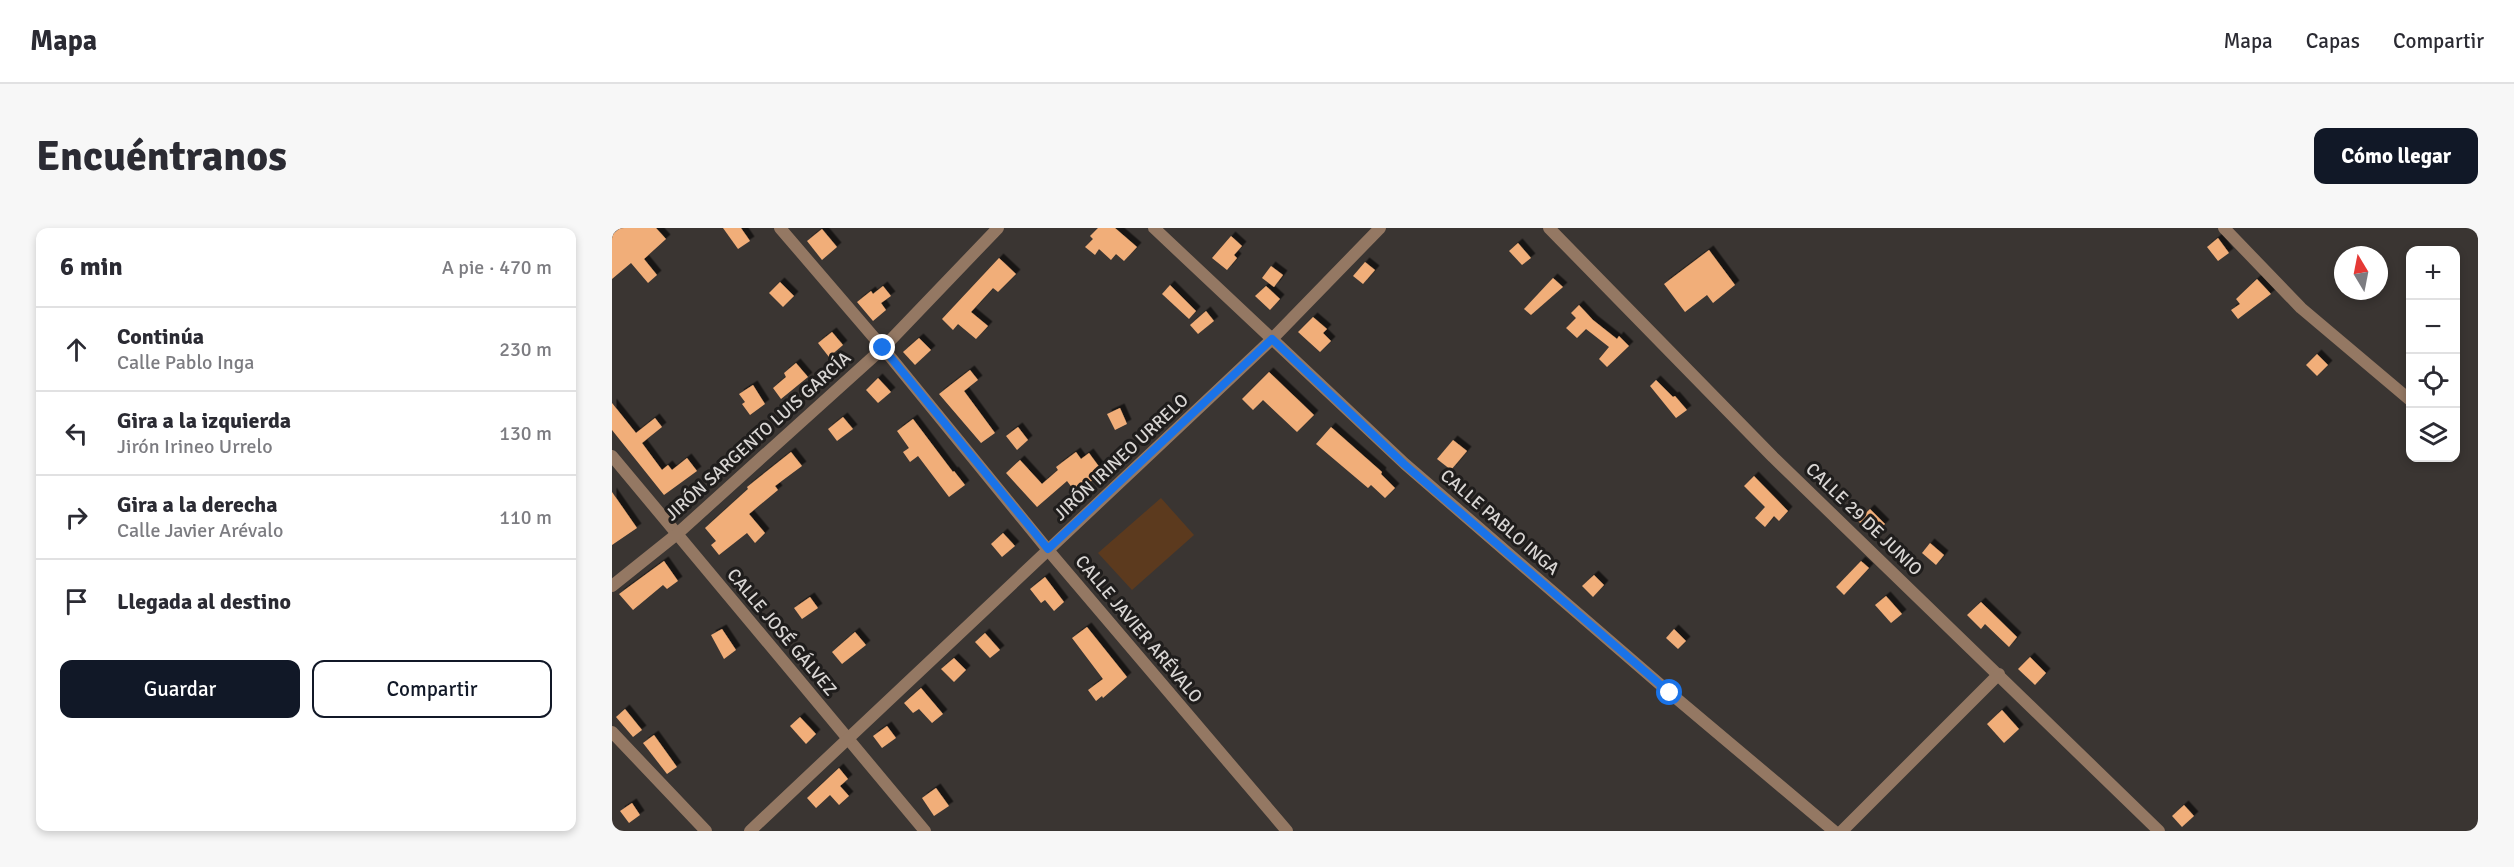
<!DOCTYPE html>
<html lang="es">
<meta charset="utf-8">
<style>
body{margin:0;font-family:Signika,sans-serif;background:#f7f7f7;color:#2b2b33}
.controls{position:absolute;right:18px;top:18px;display:grid;overflow:hidden;border-radius:12px;box-shadow:0 3px 9px #0003}
.controls button{width:54px;height:54px;display:grid;place-items:center;padding:0;border:0;border-bottom:2px solid #e1e1e2;background:#fff;color:#2b2b33;font:30px sans-serif}
.compass{position:absolute;left:1722px;top:18px;width:54px;height:54px;border-radius:50%;background:#fff;box-shadow:0 3px 9px #0003;rotate:350deg}
.stop{position:absolute;width:18px;height:18px;margin:-14px;border:4px solid #1a73e8;border-radius:50%;background:#fff}
.stop.end{background:#1a73e8;border-color:#fff;box-shadow:0 2px 6px #0008}
.list{margin:0;padding:0;list-style:none}
h2{display:flex;justify-content:space-between;align-items:center;height:78px;margin:0;padding:0 24px;font-size:26px}
h2 small{font-size:20px;font-weight:400;color:#7c7c81}
.list li{display:grid;grid-template-columns:39px 1fr auto;gap:18px;align-items:center;box-sizing:border-box;height:84px;padding:0 24px;border-top:2px solid #e1e1e2}
.list b{display:block;font-size:22px;white-space:nowrap}
.list p{margin:0;font-size:20px;white-space:nowrap;color:#7c7c81}
.list em{font-size:20px;font-style:normal;color:#7c7c81}
.actions{display:flex;gap:12px;padding:18px 24px}
.actions a{flex:1;padding:14px 0;border:2px solid #111827;border-radius:12px;text-align:center;font-size:21px;color:#111827}
.actions .main{background:#111827;color:#fff}
.icon{flex:none;width:33px;height:33px;fill:none;stroke:currentColor;stroke-width:2;stroke-linecap:round;stroke-linejoin:round}
.map{position:relative;flex:none;width:1866px;height:603px;overflow:hidden;border-radius:12px}
header{display:flex;align-items:center;gap:36px;box-sizing:border-box;height:84px;padding:0 30px;background:#fff;border-bottom:2px solid #e1e1e2}
header strong{font-size:28px}
nav{display:flex;gap:33px;margin-inline-start:auto;font-size:21px}
.intro{display:flex;align-items:center;justify-content:space-between;box-sizing:border-box;height:144px;padding:0 36px}
h1{margin:0;font-size:42px}
.button{padding:15px 27px;border-radius:12px;background:#111827;color:#fff;font-size:21px;font-weight:700}
main{display:flex;gap:36px;padding:0 36px}
aside{flex:1;background:#fff;border-radius:12px;box-shadow:0 3px 9px #0003}
.map>svg:first-child{display:block}
</style>
<header>
<strong>Mapa</strong>
<nav><a>Mapa</a><a>Capas</a><a>Compartir</a></nav>
</header>
<div class="intro"><h1>Encuéntranos</h1><a class="button">Cómo llegar</a></div>
<main>
<aside>
<h2>6 min<small>A pie · 470 m</small></h2>
<ul class="list">
<li><svg class="icon" aria-label="ahead" viewBox="0 0 24 24"><path d="M12 20V5M6 11l6-6 6 6"/></svg><div><b>Continúa</b><p>Calle Pablo Inga</p></div><em>230 m</em></li>
<li><svg class="icon" aria-label="left" viewBox="0 0 24 24"><path d="M17 20v-9H6M10 6l-5 5 5 5"/></svg><div><b>Gira a la izquierda</b><p>Jirón Irineo Urrelo</p></div><em>130 m</em></li>
<li><svg class="icon" aria-label="right" viewBox="0 0 24 24"><path d="M7 20v-9h11M14 6l5 5-5 5"/></svg><div><b>Gira a la derecha</b><p>Calle Javier Arévalo</p></div><em>110 m</em></li>
<li><svg class="icon" aria-label="arrive" viewBox="0 0 24 24"><path d="M6 21V4h12l-3 4 3 4H6"/></svg><div><b>Llegada al destino</b></div></li>
</ul>
<div class="actions"><a class="main">Guardar</a><a>Compartir</a></div>
</aside>
<div class="map">
<svg width="1866" height="603" viewBox="0 0 1866 603">
<defs>
<filter id="shadow"><feDropShadow dx="4.5" dy="-4.5" stdDeviation="0" flood-color="#0009"/></filter>
</defs>
<rect width="100%" height="100%" fill="#3a3532"/>
<!-- green -->
<path fill="#5c3a1e" d="M 549,270 L 582,307 L 520,362 L 486,325 Z"/>
<!-- building -->
<g fill="#f1ae79" filter="url(#shadow)">
<path d="M 8,0 L 44,0 L 54,11 L 32,31 L 45,47 L 36,55 L 19,35 L 0,51 L 0,7 Z"/>
<path d="M 111,0 L 129,0 L 138,13 L 126,21 Z"/>
<path d="M 486,0 L 503,0 L 525,19 L 512,33 L 504,26 L 499,32 L 487,21 L 483,27 L 473,19 L 481,11 L 478,8 Z"/>
<path d="M 210,1 L 225,19 L 210,32 L 195,13 Z"/>
<path d="M 619,8 L 630,18 L 622,27 L 625,30 L 615,42 L 600,30 Z"/>
<path d="M 1606,10 L 1617,25 L 1606,33 L 1595,19 Z"/>
<path d="M 906,15 L 919,30 L 910,37 L 897,23 Z"/>
<path d="M 1097,22 L 1123,57 L 1101,75 L 1095,67 L 1073,84 L 1052,56 Z"/>
<path d="M 387,30 L 404,46 L 386,64 L 381,60 L 359,84 L 376,98 L 364,111 L 346,96 L 341,102 L 330,91 Z"/>
<path d="M 753,34 L 763,42 L 751,56 L 741,48 Z"/>
<path d="M 659,38 L 671,47 L 662,59 L 650,50 Z"/>
<path d="M 941,50 L 951,59 L 919,87 L 912,81 Z"/>
<path d="M 1645,51 L 1659,66 L 1626,91 L 1619,82 L 1628,76 L 1624,71 Z"/>
<path d="M 168,54 L 182,68 L 171,79 L 157,65 Z"/>
<path d="M 558,57 L 584,83 L 577,91 L 550,66 Z"/>
<path d="M 271,58 L 279,68 L 269,75 L 274,82 L 261,93 L 245,74 L 259,63 L 261,66 Z"/>
<path d="M 654,58 L 668,71 L 658,82 L 643,68 Z"/>
<path d="M 967,77 L 981,92 L 1005,111 L 1007,108 L 1017,118 L 995,139 L 987,131 L 997,119 L 974,101 L 965,110 L 954,100 L 964,90 L 959,85 Z"/>
<path d="M 594,83 L 602,93 L 586,106 L 578,97 Z"/>
<path d="M 701,89 L 715,101 L 711,105 L 719,113 L 708,124 L 686,104 Z"/>
<path d="M 220,104 L 231,117 L 217,129 L 206,115 Z"/>
<path d="M 307,110 L 319,122 L 303,137 L 291,124 Z"/>
<path d="M 1705,126 L 1716,137 L 1705,148 L 1694,137 Z"/>
<path d="M 184,135 L 196,149 L 169,171 L 161,160 L 174,149 L 172,145 Z"/>
<path d="M 358,142 L 366,152 L 352,163 L 383,205 L 369,215 L 327,166 Z"/>
<path d="M 657,144 L 702,187 L 685,204 L 651,172 L 641,182 L 630,171 Z"/>
<path d="M 266,150 L 279,164 L 266,175 L 254,162 Z"/>
<path d="M 1044,152 L 1061,169 L 1063,168 L 1075,182 L 1064,190 L 1038,158 Z"/>
<path d="M 141,157 L 153,176 L 138,187 L 130,176 L 133,174 L 127,166 Z"/>
<path d="M 0,175 L 24,205 L 43,190 L 50,199 L 30,215 L 50,242 L 56,237 L 60,242 L 75,230 L 85,243 L 52,267 L 0,202 Z"/>
<path d="M 508,180 L 515,196 L 503,202 L 495,186 Z"/>
<path d="M 231,189 L 241,201 L 225,213 L 216,201 Z"/>
<path d="M 301,191 L 341,244 L 342,243 L 353,257 L 337,269 L 306,228 L 298,234 L 291,224 L 297,220 L 285,203 Z"/>
<path d="M 406,199 L 416,212 L 405,222 L 394,208 Z"/>
<path d="M 719,199 L 770,244 L 769,246 L 783,260 L 773,270 L 759,257 L 756,260 L 704,216 Z"/>
<path d="M 841,212 L 855,223 L 839,242 L 825,231 Z"/>
<path d="M 179,224 L 190,238 L 163,258 L 166,262 L 137,286 L 153,305 L 143,315 L 135,305 L 107,327 L 99,317 L 104,313 L 93,300 L 136,261 L 135,259 Z"/>
<path d="M 464,224 L 469,231 L 477,225 L 491,244 L 464,265 L 455,253 L 425,279 L 394,245 L 408,232 L 430,256 L 446,242 L 444,239 Z"/>
<path d="M 1142,248 L 1176,283 L 1167,293 L 1162,288 L 1153,299 L 1143,290 L 1153,279 L 1132,258 Z"/>
<path d="M 0,264 L 25,300 L 0,317 Z"/>
<path d="M 1258,281 L 1273,296 L 1261,308 L 1246,293 Z"/>
<path d="M 391,305 L 403,318 L 390,329 L 379,316 Z"/>
<path d="M 1318,315 L 1332,327 L 1324,337 L 1310,325 Z"/>
<path d="M 52,333 L 66,353 L 55,361 L 51,357 L 21,382 L 7,366 Z"/>
<path d="M 1249,333 L 1257,340 L 1232,367 L 1224,359 Z"/>
<path d="M 982,347 L 992,357 L 981,369 L 970,358 Z"/>
<path d="M 433,349 L 452,374 L 442,383 L 433,372 L 429,375 L 418,361 Z"/>
<path d="M 1274,368 L 1290,386 L 1279,395 L 1263,377 Z"/>
<path d="M 198,369 L 206,380 L 190,391 L 182,380 Z"/>
<path d="M 1369,374 L 1405,409 L 1397,419 L 1373,396 L 1369,401 L 1355,387 Z"/>
<path d="M 475,399 L 515,449 L 491,470 L 490,468 L 484,473 L 476,462 L 491,451 L 460,410 Z"/>
<path d="M 110,401 L 124,422 L 112,431 L 99,407 Z"/>
<path d="M 1062,401 L 1074,413 L 1066,421 L 1054,410 Z"/>
<path d="M 243,404 L 254,417 L 230,436 L 220,424 Z"/>
<path d="M 373,405 L 388,422 L 378,430 L 363,414 Z"/>
<path d="M 1418,429 L 1434,445 L 1423,457 L 1406,441 Z"/>
<path d="M 342,430 L 354,442 L 342,454 L 329,441 Z"/>
<path d="M 309,460 L 331,486 L 320,495 L 307,481 L 301,485 L 292,475 Z"/>
<path d="M 13,481 L 30,502 L 21,509 L 4,489 Z"/>
<path d="M 1390,482 L 1407,501 L 1392,515 L 1375,496 Z"/>
<path d="M 188,489 L 204,506 L 194,516 L 178,498 Z"/>
<path d="M 275,498 L 284,510 L 270,520 L 261,508 Z"/>
<path d="M 42,507 L 65,539 L 55,546 L 31,515 Z"/>
<path d="M 227,540 L 236,551 L 228,558 L 237,568 L 227,577 L 218,567 L 204,580 L 195,570 Z"/>
<path d="M 324,560 L 337,578 L 322,588 L 310,570 Z"/>
<path d="M 20,575 L 28,587 L 17,595 L 8,583 Z"/>
<path d="M 1572,577 L 1582,588 L 1570,599 L 1560,588 Z"/>
</g>
<g fill="none" stroke-linecap="round" stroke-linejoin="round">
<!-- street -->
<g stroke="#947863" stroke-width="12">
<path d="M 168,0 L 271,120 L 436,322 L 675,603"/>
<path d="M 542,0 L 793,236 L 1058,465 L 1222,603"/>
<path d="M 937,0 L 1161,229 L 1547,603"/>
<path d="M 1612,0 L 1689,80 L 1798,172"/>
<path d="M 0,228 L 313,603"/>
<path d="M 0,358 L 65,306 L 271,120 L 386,0"/>
<path d="M 0,504 L 94,603"/>
<path d="M 138,603 L 660,111 L 768,0"/>
<path d="M 1230,603 L 1387,446"/>
</g>
</g>
<g fill="none" stroke-linecap="round" stroke-linejoin="round">
<!-- route -->
<path stroke="#1a73e8" stroke-width="8" d="M 271,120 L 436,321 L 660,111 L 792,236 L 1058,465"/>
</g>
<g text-anchor="middle" stroke-width="6" stroke-linejoin="round" paint-order="stroke">
<!-- street labels -->
<g font-size="18" fill="#d9d6d4" stroke="#1f1d1c">
<text transform="translate(146 208) rotate(-42)" y="6">JIRÓN SARGENTO LUIS GARCÍA</text>
<text transform="translate(509 229) rotate(-43)" y="6">JIRÓN IRINEO URRELO</text>
<text transform="translate(1252 291) rotate(44)" y="6">CALLE 29 DE JUNIO</text>
<text transform="translate(888 294) rotate(41)" y="6">CALLE PABLO INGA</text>
<text transform="translate(527 401) rotate(50)" y="6">CALLE JAVIER ARÉVALO</text>
<text transform="translate(170 404) rotate(50)" y="6">CALLE JOSÉ GÁLVEZ</text>
</g>
</g>
</svg>
<div class="controls">
<button>+</button>
<button>−</button>
<button><svg class="icon" aria-label="locate" viewBox="0 0 24 24"><circle cx="12" cy="12" r="6"/><path d="M12 2v4M12 18v4M2 12h4M18 12h4"/></svg></button>
<button><svg class="icon" aria-label="layers" viewBox="0 0 24 24"><path d="M12 4l9 5-9 5-9-5zM3 14l9 5 9-5"/></svg></button>
</div>
<svg class="compass" viewBox="-18 -18 36 36"><path d="M0-13l5 13h-10z" fill="#e53935"/><path d="M0 13l5-13h-10z" fill="#7c7c81"/></svg>
<div class="stop" style="left:1058px;top:465px"></div>
<div class="stop end" style="left:271px;top:120px"></div>
</div>
</main>
